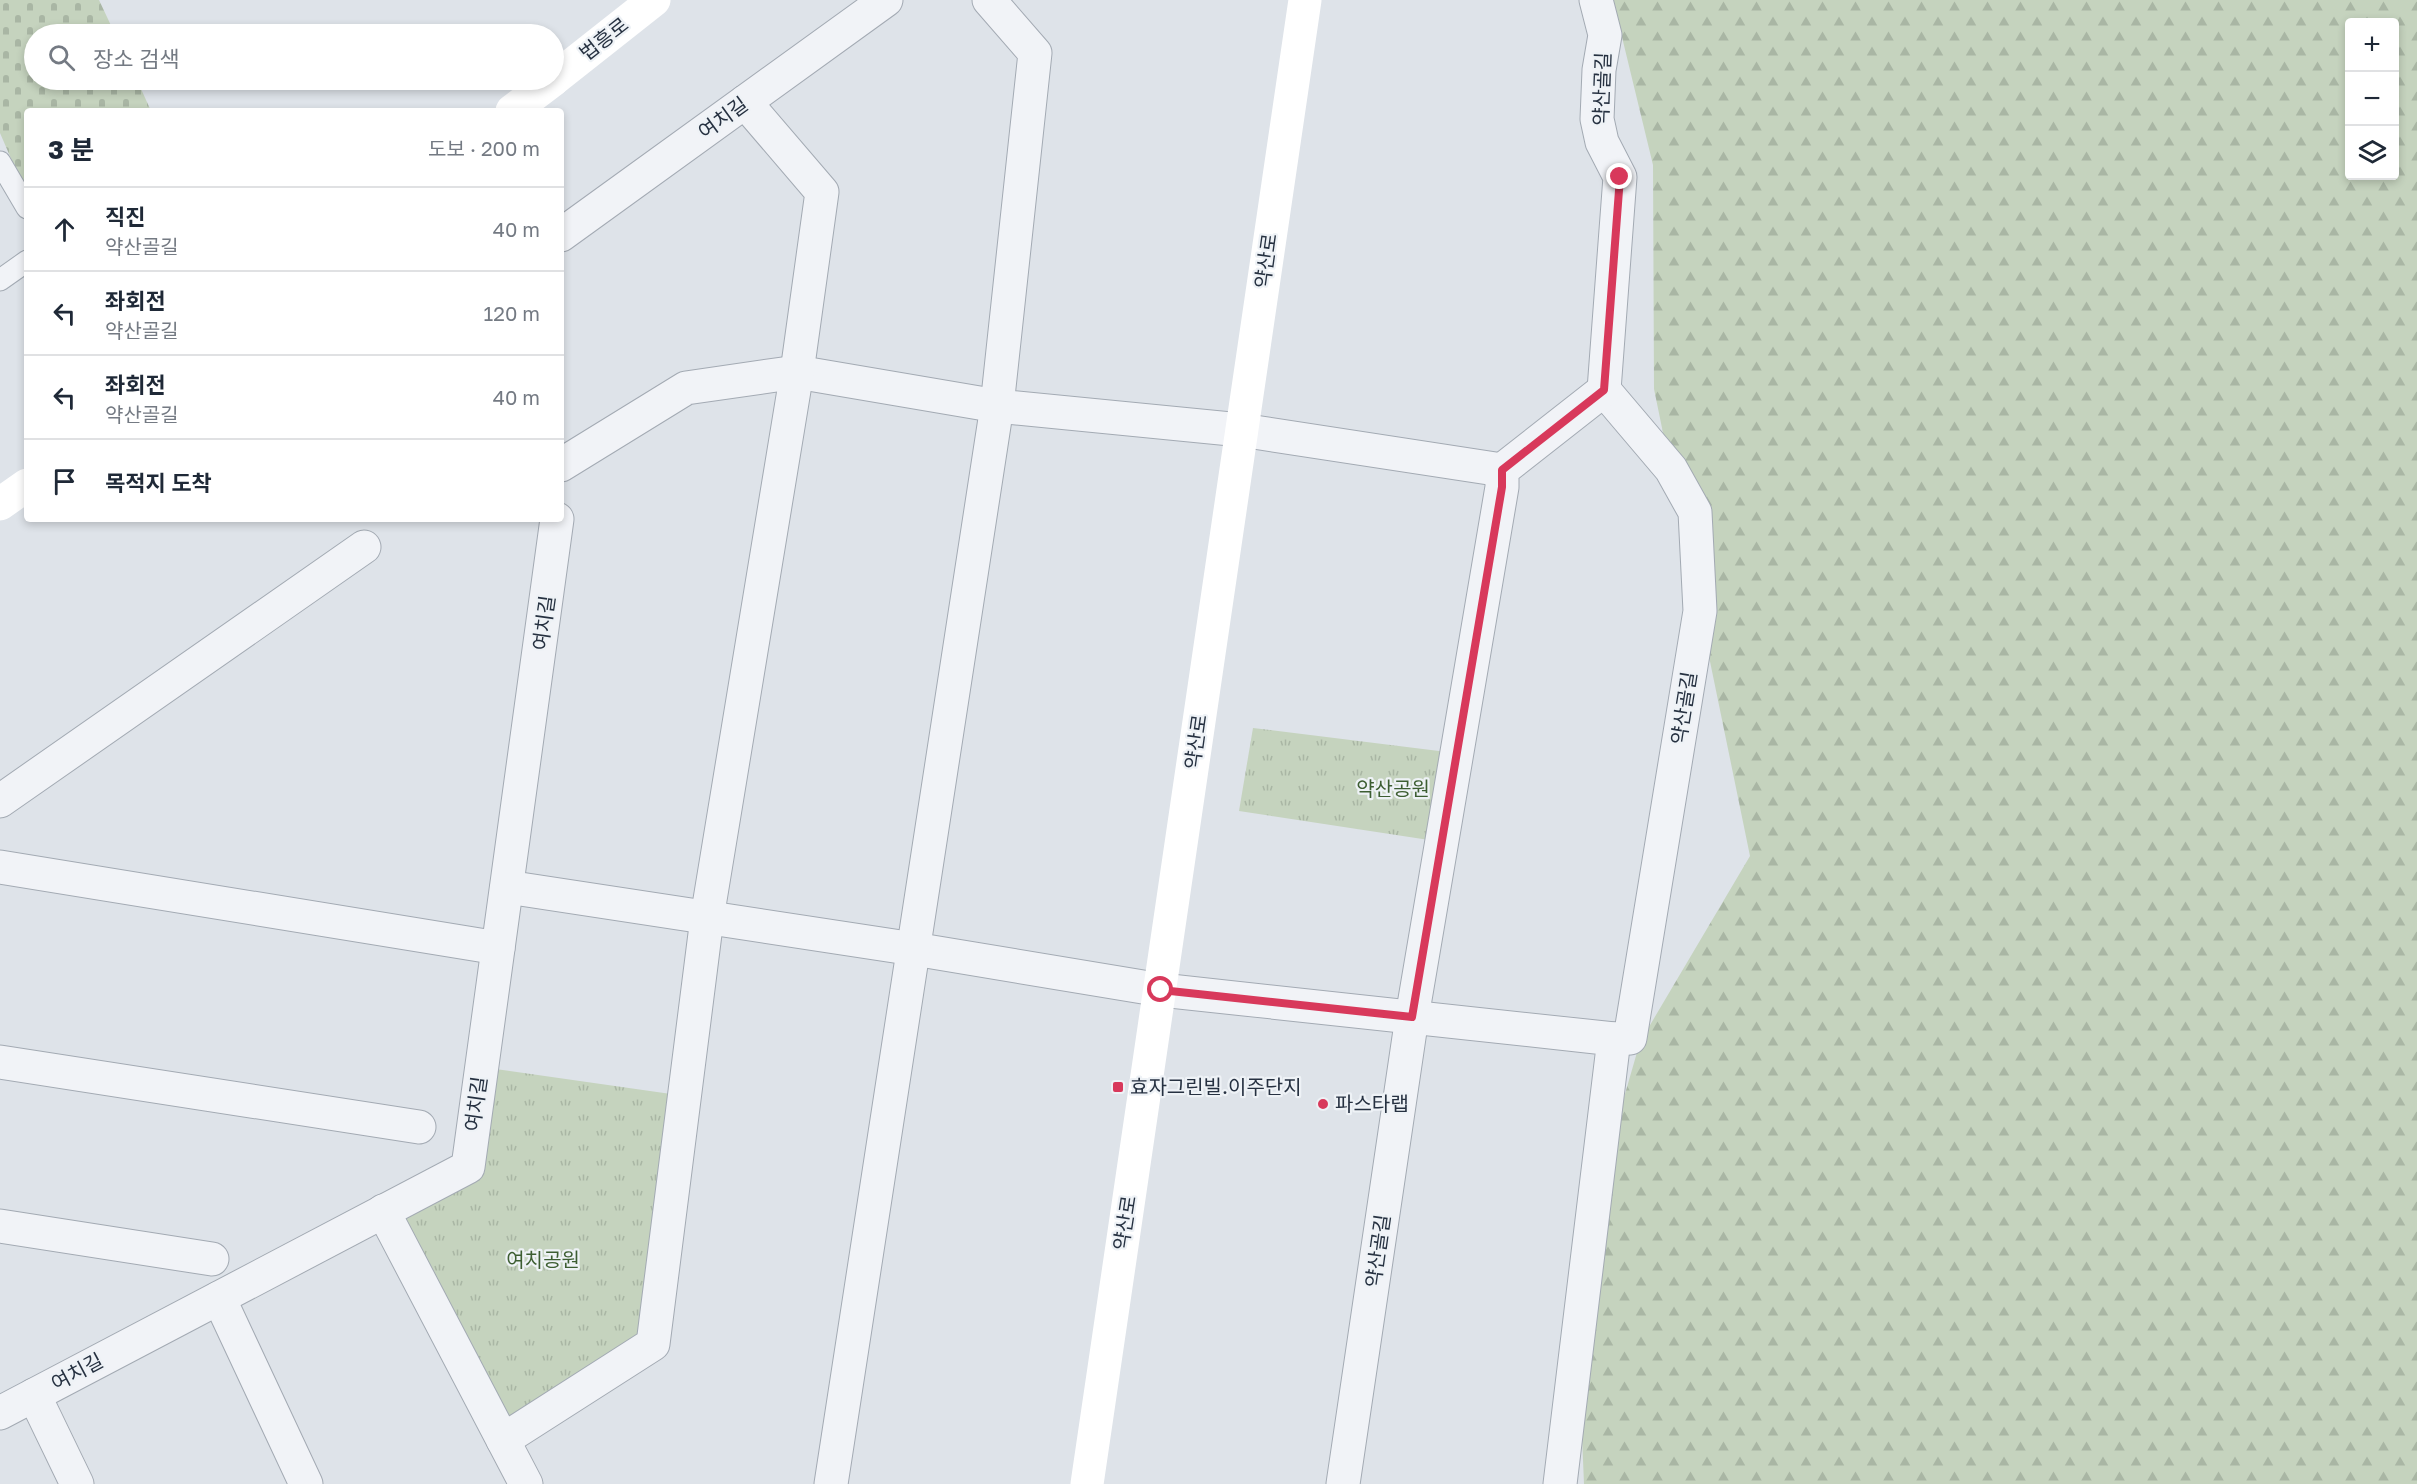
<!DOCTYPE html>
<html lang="ko">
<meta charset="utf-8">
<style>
body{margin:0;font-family:"Golos Text","Noto Sans KR",sans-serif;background:#f2f2f3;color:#1f2937}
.controls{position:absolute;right:18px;top:18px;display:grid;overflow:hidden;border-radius:6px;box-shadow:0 3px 9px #0003}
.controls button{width:54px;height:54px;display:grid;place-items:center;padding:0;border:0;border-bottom:2px solid #e0e1e3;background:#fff;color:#1f2937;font:30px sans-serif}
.stop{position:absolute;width:18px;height:18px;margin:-14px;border:4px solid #d8395b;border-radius:50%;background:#fff}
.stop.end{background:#d8395b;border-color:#fff;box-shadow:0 2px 6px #0008}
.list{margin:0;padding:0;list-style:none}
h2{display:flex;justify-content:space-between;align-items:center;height:78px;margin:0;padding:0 24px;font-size:26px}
h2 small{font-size:20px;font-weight:400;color:#747a83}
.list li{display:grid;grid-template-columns:39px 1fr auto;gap:18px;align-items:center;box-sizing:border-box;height:84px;padding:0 24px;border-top:2px solid #e0e1e3}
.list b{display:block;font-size:22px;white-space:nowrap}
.list p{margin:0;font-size:20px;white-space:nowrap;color:#747a83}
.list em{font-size:20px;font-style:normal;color:#747a83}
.icon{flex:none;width:33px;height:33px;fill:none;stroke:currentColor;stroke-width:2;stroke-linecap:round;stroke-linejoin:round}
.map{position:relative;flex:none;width:2417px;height:1484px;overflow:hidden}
.search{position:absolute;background:#fff;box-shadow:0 3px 9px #0003;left:24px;top:24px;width:540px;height:66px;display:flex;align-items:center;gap:15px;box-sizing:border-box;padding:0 21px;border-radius:33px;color:#747a83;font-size:22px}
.panel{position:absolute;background:#fff;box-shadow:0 3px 9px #0003;left:24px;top:108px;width:540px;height:414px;border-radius:6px}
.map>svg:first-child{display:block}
</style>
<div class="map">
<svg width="2417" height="1484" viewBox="0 0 2417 1484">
<defs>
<pattern id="forest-firs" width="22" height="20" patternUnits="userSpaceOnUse" patternTransform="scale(1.5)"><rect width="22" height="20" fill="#c5d3be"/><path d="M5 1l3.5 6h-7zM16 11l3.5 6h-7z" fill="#a9b6a4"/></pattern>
<pattern id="cemetery-stones" width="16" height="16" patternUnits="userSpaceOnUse" patternTransform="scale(1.5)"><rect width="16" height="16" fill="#c5d3be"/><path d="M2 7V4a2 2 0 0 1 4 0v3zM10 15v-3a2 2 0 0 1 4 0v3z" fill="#a9b6a4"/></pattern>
<pattern id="park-tufts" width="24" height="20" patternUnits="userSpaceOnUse" patternTransform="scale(1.5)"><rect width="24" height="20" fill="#c5d3be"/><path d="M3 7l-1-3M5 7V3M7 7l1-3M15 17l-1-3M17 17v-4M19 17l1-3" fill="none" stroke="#a9b6a4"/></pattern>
</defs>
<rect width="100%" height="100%" fill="#dee3e9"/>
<!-- forest -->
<path fill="url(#forest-firs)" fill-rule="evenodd" d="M 1613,0 L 2417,0 L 2417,1484 L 1584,1484 L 1575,1267 L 1640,1042 L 1750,856 L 1654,389 L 1653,165 ZM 2350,22 L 2394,22 L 2394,176 L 2350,176 Z"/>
<!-- cemetery -->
<path fill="url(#cemetery-stones)" d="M 0,0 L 99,0 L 115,34 L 34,34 L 34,80 L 137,80 L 151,111 L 27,111 L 27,182 L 22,184 L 0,133 Z"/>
<!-- park -->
<g fill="url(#park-tufts)">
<path d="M 1253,728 L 1447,752 L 1429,840 L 1239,811 Z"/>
<path d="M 481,1067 L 685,1096 L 653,1344 L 503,1440 L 383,1211 L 467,1167 Z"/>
</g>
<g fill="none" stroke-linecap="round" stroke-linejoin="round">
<defs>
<g id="lane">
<path d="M 0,162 L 27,208"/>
<path d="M 0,280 L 27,261"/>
</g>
<g id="street">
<path d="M 1596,0 L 1605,35 L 1599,70 L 1597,119 L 1602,142 L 1620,177 L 1604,390 L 1671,469 L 1695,512 L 1700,611 L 1630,1038 L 1614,1039"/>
<path d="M 561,235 L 886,0"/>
<path d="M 561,465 L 686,388 L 797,372 L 997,406 L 1241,430 L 1502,470"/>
<path d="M 0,801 L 364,547"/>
<path d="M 0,867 L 498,948"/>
<path d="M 507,887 L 914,949 L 1161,990 L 1614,1039 L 1560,1484"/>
<path d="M 0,1062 L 419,1127"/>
<path d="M 383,1211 L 526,1484"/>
<path d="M 0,1226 L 212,1259"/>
<path d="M 219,1298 L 306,1484"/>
<path d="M 34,1395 L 77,1484"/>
<path d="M 0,1413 L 468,1167 L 557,519"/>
<path d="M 503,1440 L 653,1344 L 707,918 L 797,372 L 822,192 L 745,102"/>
<path d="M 831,1484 L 997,406 L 1035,53 L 989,0"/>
<path d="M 1343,1484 L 1412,1017 L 1502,487 L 1502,470 L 1604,390"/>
</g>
</defs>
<!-- lane casing -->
<use href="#lane" stroke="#a3aab3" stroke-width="23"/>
<!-- street casing -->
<use href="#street" stroke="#a3aab3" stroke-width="35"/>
<!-- lane -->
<use href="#lane" stroke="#f1f3f7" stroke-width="21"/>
<!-- street -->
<use href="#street" stroke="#f1f3f7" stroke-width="33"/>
<!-- secondary -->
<g stroke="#fff" stroke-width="33">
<path d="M 554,79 L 654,0"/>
<path d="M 512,111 L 553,80"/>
<path d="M 0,504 L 27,485"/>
<path d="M 1087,1484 L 1305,0"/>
</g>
</g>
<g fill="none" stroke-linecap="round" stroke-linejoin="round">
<!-- route -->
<path stroke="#d8395b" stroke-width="8" d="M 1161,990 L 1412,1017 L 1502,487 L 1502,470 L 1604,390 L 1620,177"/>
</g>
<!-- markers -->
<g fill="#d8395b" stroke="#eef2f6" stroke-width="2">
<rect x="1112" y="1081" width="12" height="12" rx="3"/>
<circle cx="1323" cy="1104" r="6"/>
</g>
<g text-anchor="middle" stroke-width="4.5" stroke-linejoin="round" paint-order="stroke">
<!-- street labels -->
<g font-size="20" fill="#263141" stroke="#eef2f6">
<text transform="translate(604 39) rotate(-38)" y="7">법흥로</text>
<text transform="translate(1602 89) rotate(-88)" y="7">약산골길</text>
<text transform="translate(723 118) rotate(-36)" y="7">여치길</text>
<text transform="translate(1266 261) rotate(-82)" y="7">약산로</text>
<text transform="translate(544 623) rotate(-82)" y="7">여치길</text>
<text transform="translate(1684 708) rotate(-81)" y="7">약산골길</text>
<text transform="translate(1196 742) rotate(-82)" y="7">약산로</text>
<text transform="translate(476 1104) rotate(-82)" y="7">여치길</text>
<text transform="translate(1125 1223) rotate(-81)" y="7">약산로</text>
<text transform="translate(1378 1251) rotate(-82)" y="7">약산골길</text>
<text transform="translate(77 1372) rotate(-28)" y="7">여치길</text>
</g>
<!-- park labels -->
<g font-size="20" fill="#3d5e32" stroke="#eef2f6">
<text x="1393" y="796">약산공원</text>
<text x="543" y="1267">여치공원</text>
</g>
<!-- poi labels -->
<g font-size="20" fill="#263141" stroke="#eef2f6" text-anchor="start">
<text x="1130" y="1094">효자그린빌.이주단지</text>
<text x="1335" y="1111">파스타랩</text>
</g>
</g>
</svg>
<div class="controls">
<button>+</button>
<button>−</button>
<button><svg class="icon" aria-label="layers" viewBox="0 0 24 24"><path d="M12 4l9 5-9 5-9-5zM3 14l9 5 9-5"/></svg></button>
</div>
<div class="stop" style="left:1161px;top:990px"></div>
<div class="stop end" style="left:1620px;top:177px"></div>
<div class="search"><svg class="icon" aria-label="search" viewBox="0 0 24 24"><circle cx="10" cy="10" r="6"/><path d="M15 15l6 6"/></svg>장소 검색</div>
<section class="panel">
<h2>3 분<small>도보 · 200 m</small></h2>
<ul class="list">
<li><svg class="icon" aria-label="ahead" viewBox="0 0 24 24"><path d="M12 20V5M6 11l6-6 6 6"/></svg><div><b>직진</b><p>약산골길</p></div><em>40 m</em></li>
<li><svg class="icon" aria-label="left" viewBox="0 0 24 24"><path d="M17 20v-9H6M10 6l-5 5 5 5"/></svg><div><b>좌회전</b><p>약산골길</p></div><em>120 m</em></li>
<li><svg class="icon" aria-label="left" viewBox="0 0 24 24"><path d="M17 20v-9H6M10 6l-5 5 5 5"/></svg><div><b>좌회전</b><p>약산골길</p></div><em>40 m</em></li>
<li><svg class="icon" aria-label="arrive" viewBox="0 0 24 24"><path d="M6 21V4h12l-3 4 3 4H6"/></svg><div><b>목적지 도착</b></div></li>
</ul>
</section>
</div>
